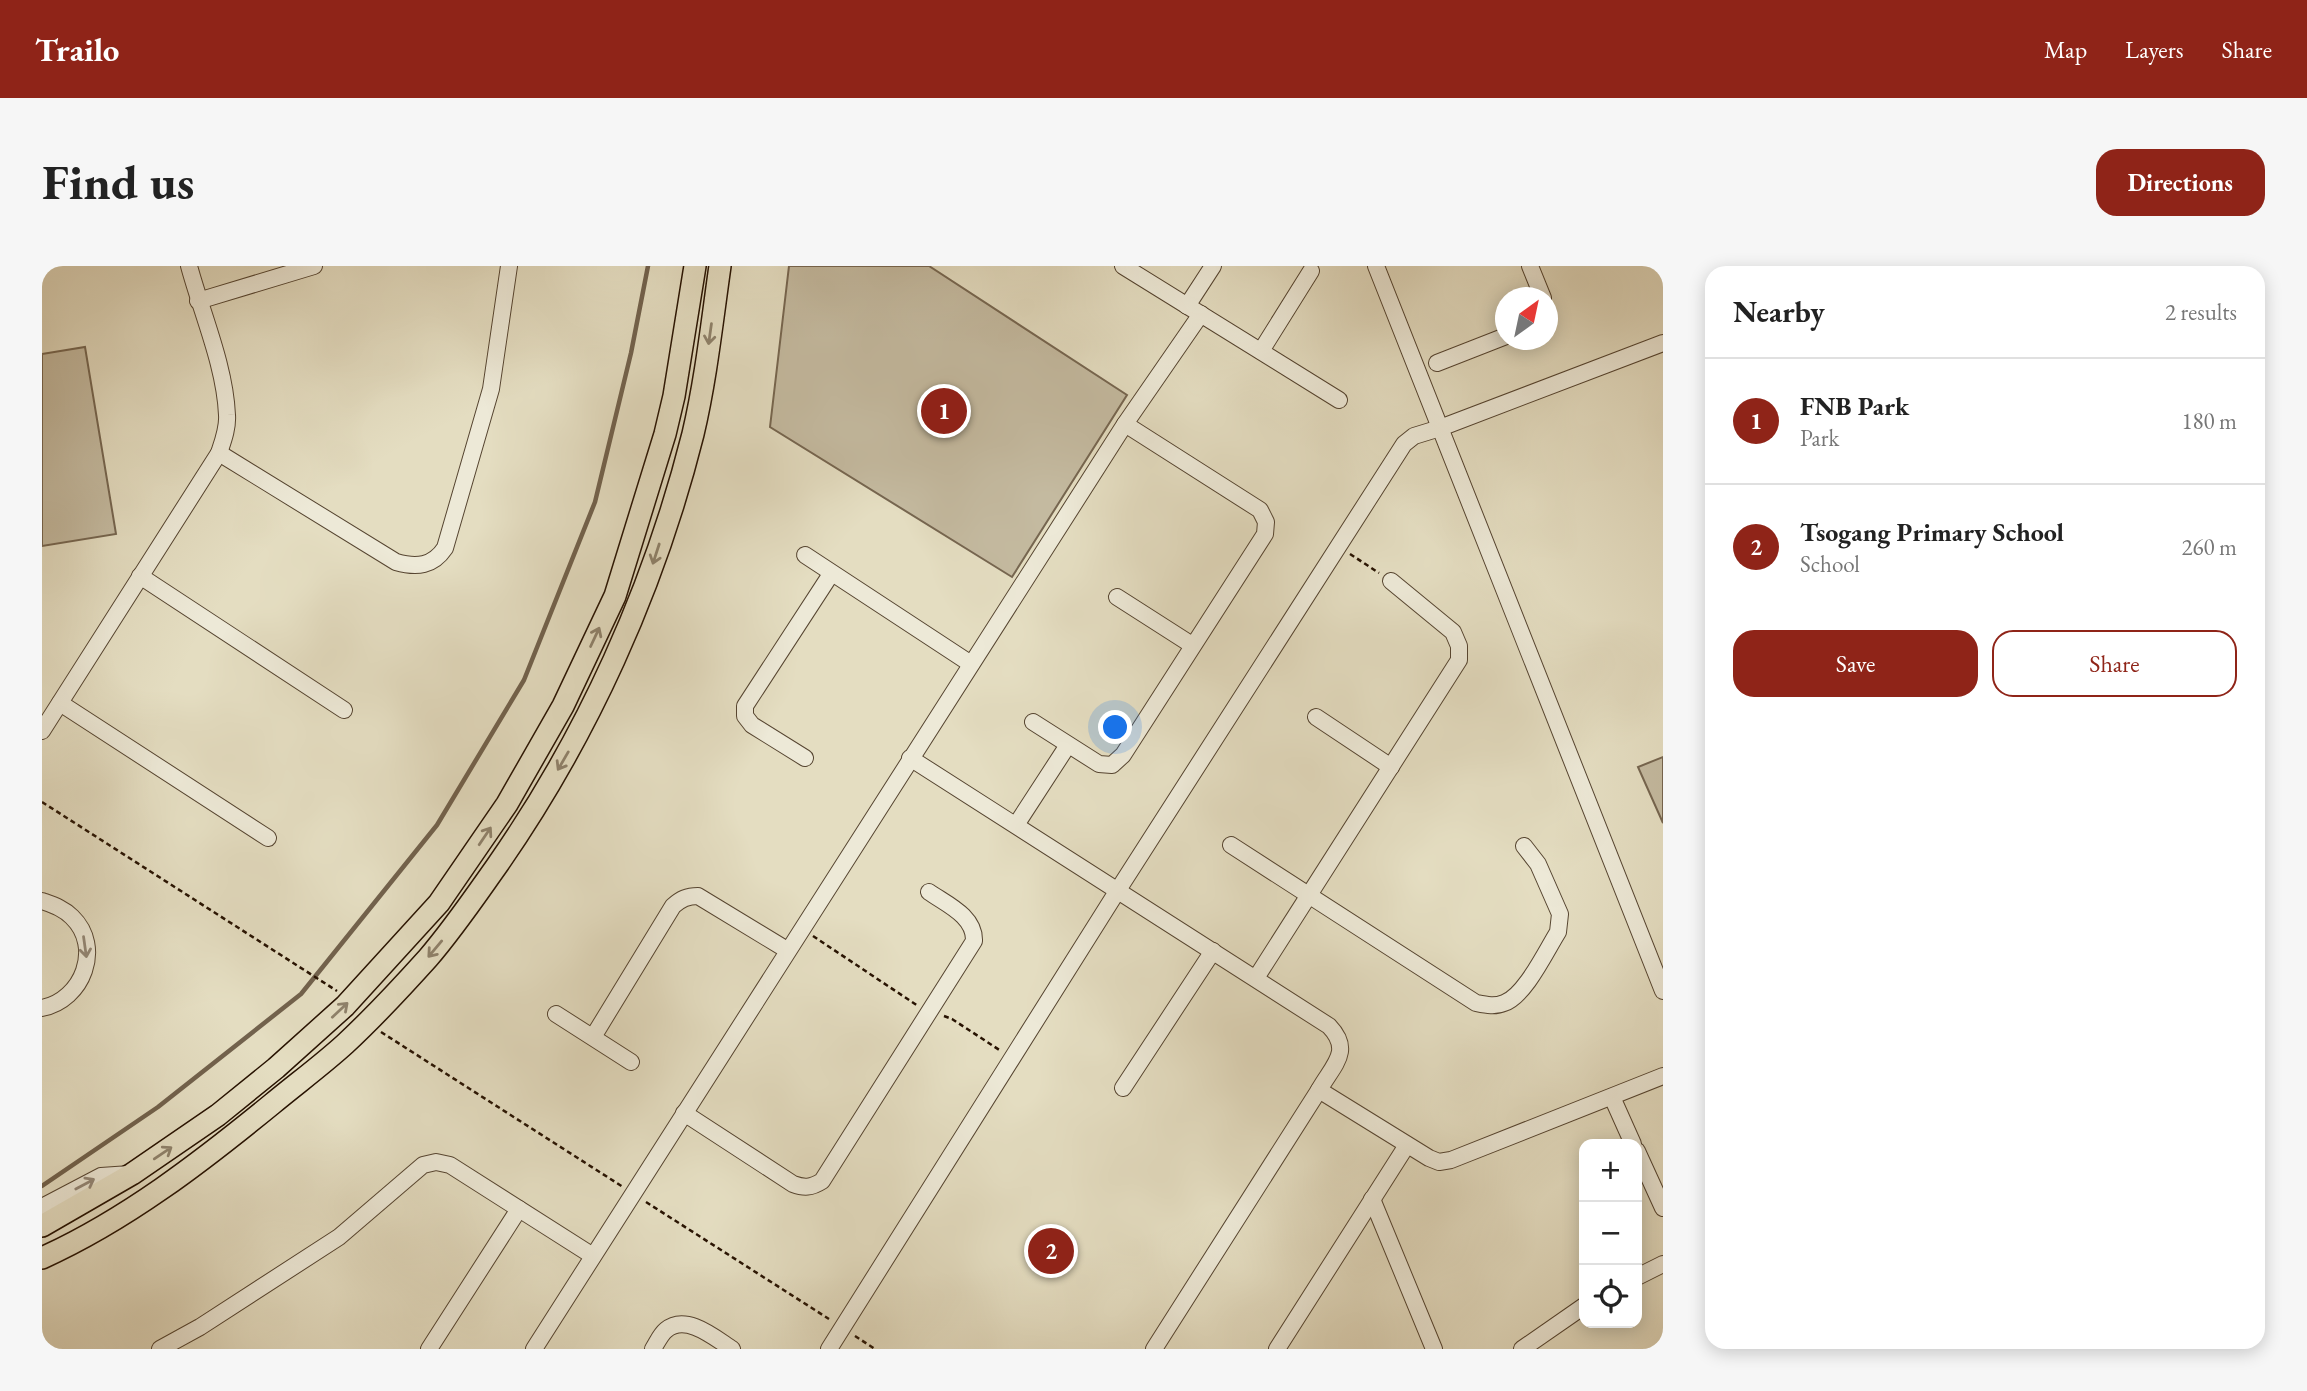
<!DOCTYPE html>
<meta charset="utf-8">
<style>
body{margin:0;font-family:"EB Garamond",serif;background:#f6f6f6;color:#222}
.controls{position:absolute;right:21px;bottom:21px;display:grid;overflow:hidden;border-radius:14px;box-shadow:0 4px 18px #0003}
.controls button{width:63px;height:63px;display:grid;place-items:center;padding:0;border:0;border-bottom:2px solid #e0e0e0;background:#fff;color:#222;font:35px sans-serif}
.compass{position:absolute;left:1453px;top:21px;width:63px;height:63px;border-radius:50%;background:#fff;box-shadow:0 4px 18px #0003;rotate:33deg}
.you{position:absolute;left:1074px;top:462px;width:24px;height:24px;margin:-18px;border:5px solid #fff;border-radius:50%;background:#1a73e8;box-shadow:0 0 0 10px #1a73e833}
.badge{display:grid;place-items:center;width:46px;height:46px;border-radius:50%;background:#8f2418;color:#fff;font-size:23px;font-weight:700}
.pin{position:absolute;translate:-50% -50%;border:4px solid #fff;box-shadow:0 2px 7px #0006}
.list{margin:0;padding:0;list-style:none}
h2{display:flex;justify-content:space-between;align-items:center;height:91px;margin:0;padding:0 28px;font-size:30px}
h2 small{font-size:23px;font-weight:400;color:#767676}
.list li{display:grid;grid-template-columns:46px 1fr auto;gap:21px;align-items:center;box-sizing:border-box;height:126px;padding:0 28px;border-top:2px solid #e0e0e0}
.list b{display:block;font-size:26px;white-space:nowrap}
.list p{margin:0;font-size:23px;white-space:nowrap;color:#767676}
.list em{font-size:23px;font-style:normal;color:#767676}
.actions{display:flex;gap:14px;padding:21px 28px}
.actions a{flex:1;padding:16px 0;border:2px solid #8f2418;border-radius:21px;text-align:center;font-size:24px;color:#8f2418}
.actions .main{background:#8f2418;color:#fff}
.icon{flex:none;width:38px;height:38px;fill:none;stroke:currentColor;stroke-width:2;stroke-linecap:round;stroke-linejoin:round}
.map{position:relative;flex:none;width:1621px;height:1083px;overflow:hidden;border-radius:21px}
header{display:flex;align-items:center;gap:42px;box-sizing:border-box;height:98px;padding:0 35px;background:#8f2418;color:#fff}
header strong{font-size:33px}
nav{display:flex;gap:38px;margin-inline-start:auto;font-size:24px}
.intro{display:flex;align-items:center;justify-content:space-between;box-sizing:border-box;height:168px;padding:0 42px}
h1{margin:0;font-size:49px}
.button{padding:18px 32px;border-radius:21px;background:#8f2418;color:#fff;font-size:24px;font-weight:700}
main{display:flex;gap:42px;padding:0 42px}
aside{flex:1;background:#fff;border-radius:21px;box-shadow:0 4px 18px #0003}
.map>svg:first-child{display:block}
</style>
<header>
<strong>Trailo</strong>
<nav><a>Map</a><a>Layers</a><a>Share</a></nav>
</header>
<div class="intro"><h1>Find us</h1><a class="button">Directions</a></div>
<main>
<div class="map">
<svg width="1621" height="1083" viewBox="0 0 1621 1083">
<rect width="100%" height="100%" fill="#e4ddc1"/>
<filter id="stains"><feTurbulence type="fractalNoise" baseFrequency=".00286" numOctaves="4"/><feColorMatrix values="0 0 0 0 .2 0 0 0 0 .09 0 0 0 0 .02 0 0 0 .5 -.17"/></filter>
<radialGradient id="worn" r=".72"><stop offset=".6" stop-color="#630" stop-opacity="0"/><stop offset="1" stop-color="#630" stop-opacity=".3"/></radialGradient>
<!-- green -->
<g fill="#c4baa0" stroke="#766650" stroke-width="2">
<path d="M 747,0 L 887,0 L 1085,129 L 970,311 L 728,161 Z"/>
<path d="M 43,81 L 74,268 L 0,280 L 0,88 Z"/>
<path d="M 1621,491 L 1621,557 L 1596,501 Z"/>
</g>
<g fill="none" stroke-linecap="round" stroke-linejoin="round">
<!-- stream -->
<path stroke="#72624d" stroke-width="4.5" d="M 0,920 L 116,841 L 259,728 L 395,559 L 482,414 L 553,236 L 589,87 L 606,0"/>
<defs>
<g id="minor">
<path d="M 1081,0 L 1297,134"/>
<path d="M 1334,0 L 1621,725"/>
<path d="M 1488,0 L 1501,32"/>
<path d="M 156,35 L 272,0"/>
<path d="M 1145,40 L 1171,0"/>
<path d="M 1219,85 L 1269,5"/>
<path d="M 1395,97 L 1464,70"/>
<path d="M 177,187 L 354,296 C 375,302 391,300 403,282 L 449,123 L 467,0"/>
<path d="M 763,289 L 929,398"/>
<path d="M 98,310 L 302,444"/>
<path d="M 1075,331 L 1150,379"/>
<path d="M 18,437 L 226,572"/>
<path d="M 1274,451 L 1349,501"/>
<path d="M 991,456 L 1057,498 L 1070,499 L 1081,489 L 1223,268 L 1224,256 L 1218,244 L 1083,158"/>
<path d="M 0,465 L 177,187 C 181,175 186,162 185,149 C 183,100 160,48 147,0"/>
<path d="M 763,492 L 710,459 L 703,450 L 703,440 L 789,308"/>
<path d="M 868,492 L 1287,760 C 1311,785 1291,799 1277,824 L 1112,1083"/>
<path d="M 974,559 L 1026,479"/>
<path d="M 1189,579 L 1434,737 C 1444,739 1453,741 1462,737 C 1483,730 1504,685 1516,666 L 1518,648 L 1496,598 L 1482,580"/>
<path d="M 0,635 C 11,639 21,642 30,651 C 61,681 41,734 0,742"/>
<path d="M 1214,712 L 1417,394 L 1417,380 L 1411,366 L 1349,315"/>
<path d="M 514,748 L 589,796"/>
<path d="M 551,771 L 631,640 C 639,633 645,630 656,630 L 745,684"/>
<path d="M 1081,822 L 1171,685"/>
<path d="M 1277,824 L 1387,892 L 1397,896 L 1409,894 L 1621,810"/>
<path d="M 1570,831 L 1591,878"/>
<path d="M 642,847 L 751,918 C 762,922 769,922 780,915 L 932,675 C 933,650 904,638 887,626"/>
<path d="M 1595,885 L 1621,942"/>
<path d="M 1330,933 L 1392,1083"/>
<path d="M 0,941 L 59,910 L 88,908"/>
<path d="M 1595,1011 L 1621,998"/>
<path d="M 118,1083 L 158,1061 L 297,971 L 381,899 L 394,896 L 408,899 L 551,990"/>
<path d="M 387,1083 L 477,943"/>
<path d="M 492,1083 L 1083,158 L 1159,48"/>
<path d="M 611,1083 C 615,1077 618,1069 624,1064 C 644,1047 673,1072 690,1083"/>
<path d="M 787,1083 L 1076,624 L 1362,178 L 1372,170 L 1398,162 L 1621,77"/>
<path d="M 1235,1083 L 1365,879"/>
<path d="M 1480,1083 L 1542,1040"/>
</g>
<g id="major">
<path d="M 0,960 L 90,908 L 176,849 L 234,802 L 303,740 L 397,637 L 465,538 L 521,440 L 573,330 L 623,168 L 632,130 L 653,0"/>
<path d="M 0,992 C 84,954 159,896 230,838 C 254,818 280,799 303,778 C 332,751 359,722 386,692 C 411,663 432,632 454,601 C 545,471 612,323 651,168 C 664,113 670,56 678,0"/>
</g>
</defs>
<!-- minor casing -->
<use href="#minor" stroke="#564531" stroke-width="18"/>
<!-- major casing -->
<use href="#major" stroke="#271201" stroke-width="24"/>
<!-- path -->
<g stroke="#271201" stroke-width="2.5" stroke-dasharray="5 3.5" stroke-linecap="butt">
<path d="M 1308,288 L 1337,307"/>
<path d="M 0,536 L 295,725"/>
<path d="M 771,670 L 876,740"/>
<path d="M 902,750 L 910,753 L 959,785"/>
<path d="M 339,766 L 581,921"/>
<path d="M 604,936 L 787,1053"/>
<path d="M 813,1070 L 833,1083"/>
</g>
<!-- minor -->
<use href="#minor" stroke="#ede9d7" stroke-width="16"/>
<!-- major -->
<use href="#major" stroke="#e4ddc1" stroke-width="21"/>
</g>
<!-- one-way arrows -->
<defs><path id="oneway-shaft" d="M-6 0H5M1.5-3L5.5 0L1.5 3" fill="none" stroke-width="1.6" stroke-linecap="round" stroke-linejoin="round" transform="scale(1.75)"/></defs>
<g stroke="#8f826b">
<use href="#oneway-shaft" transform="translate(668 68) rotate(98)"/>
<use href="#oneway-shaft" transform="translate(614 288) rotate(108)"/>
<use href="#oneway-shaft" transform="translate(553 371) rotate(-65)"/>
<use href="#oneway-shaft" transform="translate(521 495) rotate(120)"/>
<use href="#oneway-shaft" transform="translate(443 570) rotate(-56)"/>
<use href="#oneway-shaft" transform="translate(393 683) rotate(130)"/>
<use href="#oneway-shaft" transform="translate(298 744) rotate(-43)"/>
<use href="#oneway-shaft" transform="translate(121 887) rotate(-34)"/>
</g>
<g stroke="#948877">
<use href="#oneway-shaft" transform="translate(43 681) rotate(82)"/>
<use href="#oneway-shaft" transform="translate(43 918) rotate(-28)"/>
</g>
<rect width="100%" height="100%" filter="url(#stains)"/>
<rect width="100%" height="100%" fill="url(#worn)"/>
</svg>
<div class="controls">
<button>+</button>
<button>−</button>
<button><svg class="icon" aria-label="locate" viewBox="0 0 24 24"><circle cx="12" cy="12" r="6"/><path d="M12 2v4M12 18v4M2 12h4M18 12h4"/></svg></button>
</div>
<svg class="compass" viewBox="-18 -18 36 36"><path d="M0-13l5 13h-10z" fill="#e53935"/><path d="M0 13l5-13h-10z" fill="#767676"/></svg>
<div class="you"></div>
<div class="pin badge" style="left:902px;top:145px">1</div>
<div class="pin badge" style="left:1009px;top:985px">2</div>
</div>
<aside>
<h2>Nearby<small>2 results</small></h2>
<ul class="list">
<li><span class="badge">1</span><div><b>FNB Park</b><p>Park</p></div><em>180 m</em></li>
<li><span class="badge">2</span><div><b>Tsogang Primary School</b><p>School</p></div><em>260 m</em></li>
</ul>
<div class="actions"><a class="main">Save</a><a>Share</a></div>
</aside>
</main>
